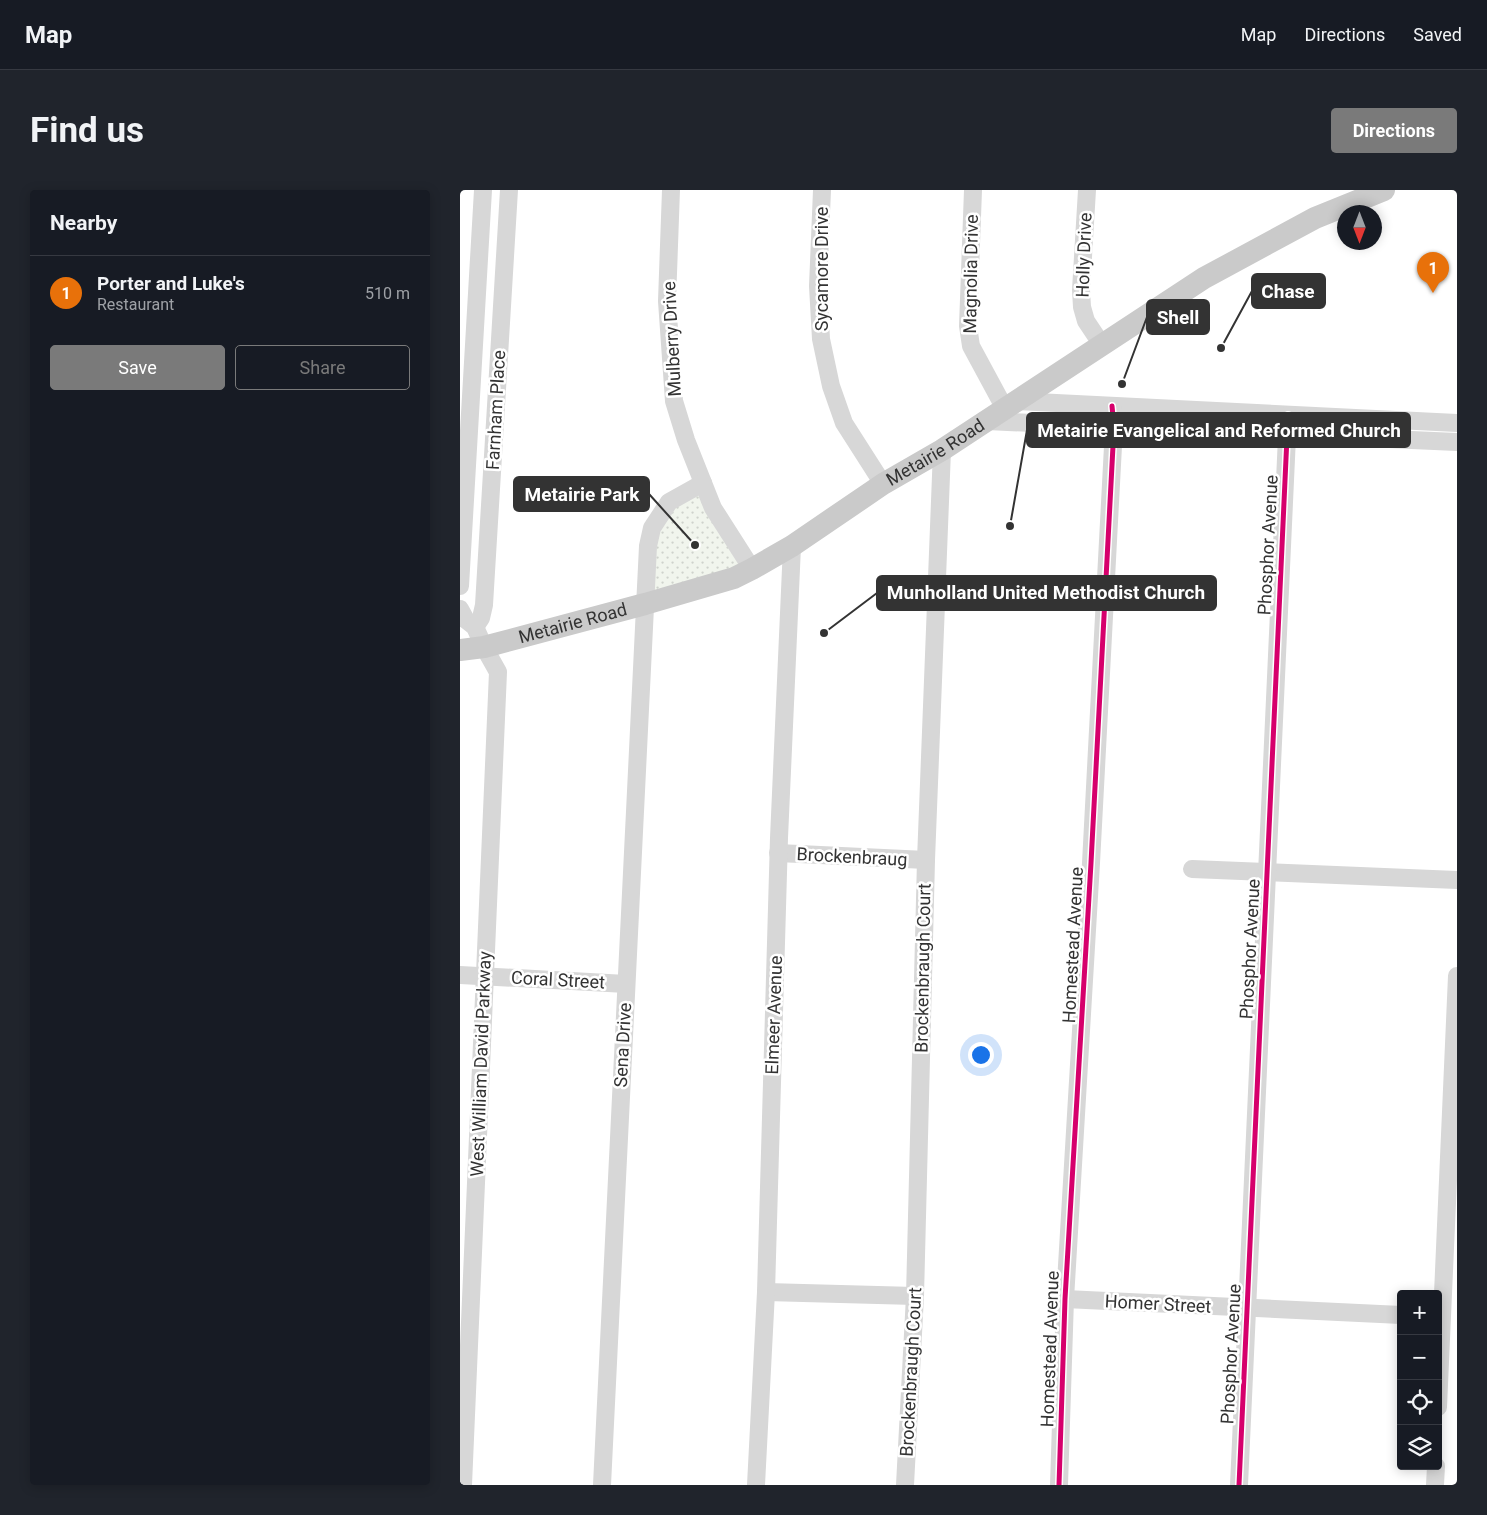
<!DOCTYPE html>
<meta charset="utf-8">
<style>
body{margin:0;font-family:Roboto,sans-serif;background:#20242c;color:#f1f3f6}
.controls{position:absolute;right:15px;bottom:15px;display:grid;overflow:hidden;border-radius:5px;box-shadow:0 2px 12px #0003}
.controls button{width:45px;height:45px;display:grid;place-items:center;padding:0;border:0;border-bottom:1px solid #363941;background:#171b24;color:#f1f3f6;font:25px sans-serif}
.compass{position:absolute;left:877px;top:15px;width:45px;height:45px;border-radius:50%;background:#171b24;box-shadow:0 2px 12px #0003;rotate:180deg}
.you{position:absolute;left:520px;top:864px;width:18px;height:18px;margin:-12px;border:4px solid #fff;border-radius:50%;background:#1a73e8;box-shadow:0 0 0 8px #1a73e833}
.badge{display:grid;place-items:center;width:32px;height:32px;border-radius:50%;background:#7a7a7a;color:#fff;font-size:16px;font-weight:700}
.pin{position:absolute;translate:-50% -41px;filter:drop-shadow(0 1px 2px #0008)}
.pin::after{content:'';position:absolute;top:26px;width:18px;height:15px;background:inherit;clip-path:polygon(0 0,100% 0,50% 100%)}
.list{margin:0;padding:0;list-style:none}
h2{display:flex;justify-content:space-between;align-items:center;height:65px;margin:0;padding:0 20px;font-size:21px}
h2 small{font-size:16px;font-weight:400;color:#9ea1a6}
.list li{display:grid;grid-template-columns:32px 1fr auto;gap:15px;align-items:center;box-sizing:border-box;height:75px;padding:0 20px;border-top:1px solid #363941}
.list b{display:block;font-size:19px;white-space:nowrap}
.list p{margin:0;font-size:16px;white-space:nowrap;color:#9ea1a6}
.list em{font-size:16px;font-style:normal;color:#9ea1a6}
.actions{display:flex;gap:10px;padding:15px 20px}
.actions a{flex:1;padding:11px 0;border:1px solid #7a7a7a;border-radius:5px;text-align:center;font-size:18px;color:#7a7a7a}
.actions .main{background:#7a7a7a;color:#fff}
.icon{flex:none;width:28px;height:28px;fill:none;stroke:currentColor;stroke-width:2;stroke-linecap:round;stroke-linejoin:round}
.map{position:relative;flex:none;width:997px;height:1295px;overflow:hidden;border-radius:5px}
header{display:flex;align-items:center;gap:30px;box-sizing:border-box;height:70px;padding:0 25px;background:#171b24;border-bottom:1px solid #363941}
header strong{font-size:24px}
nav{display:flex;gap:28px;margin-inline-start:auto;font-size:18px}
.intro{display:flex;align-items:center;justify-content:space-between;box-sizing:border-box;height:120px;padding:0 30px}
h1{margin:0;font-size:35px}
.button{padding:12px 22px;border-radius:5px;background:#7a7a7a;color:#fff;font-size:18px;font-weight:700}
main{display:flex;gap:30px;padding:0 30px}
aside{flex:1;background:#171b24;border-radius:5px;box-shadow:0 2px 12px #0003}
.map>svg:first-child{display:block}
</style>
<header>
<strong>Map</strong>
<nav><a>Map</a><a>Directions</a><a>Saved</a></nav>
</header>
<div class="intro"><h1>Find us</h1><a class="button">Directions</a></div>
<main>
<aside>
<h2>Nearby<small></small></h2>
<ul class="list">
<li><span class="badge" style="background:#e8710a">1</span><div><b>Porter and Luke's</b><p>Restaurant</p></div><em>510 m</em></li>
</ul>
<div class="actions"><a class="main">Save</a><a>Share</a></div>
</aside>
<div class="map">
<svg width="997" height="1295" viewBox="0 0 997 1295">
<defs>
<pattern id="grass-dots" width="8" height="8" patternUnits="userSpaceOnUse" patternTransform="scale(1.25)"><rect width="8" height="8" fill="#f1f5ed"/><path d="M2 2h.1M6 6h.1" fill="none" stroke="#cfd2cc" stroke-width="1.8" stroke-linecap="round"/></pattern>
</defs>
<rect width="100%" height="100%" fill="#fff"/>
<!-- grass -->
<path fill="url(#grass-dots)" d="M 243,293 L 292,379 L 185,414 L 192,367 L 209,312 Z"/>
<g fill="none" stroke-linecap="round" stroke-linejoin="round">
<!-- minor -->
<g stroke="#d7d7d7" stroke-width="18">
<path d="M 211,0 L 207,111 L 214,211 L 226,250 L 253,318 L 292,379"/>
<path d="M 362,0 L 358,96 L 361,149 L 371,196 L 384,233 L 423,294"/>
<path d="M 513,0 L 508,136 L 511,156 L 545,219"/>
<path d="M 627,0 L 621,100 L 622,117 L 626,131 L 642,155"/>
<path d="M 556,211 L 997,233"/>
<path d="M 527,231 L 997,252"/>
<path d="M 0,396 L 23,0"/>
<path d="M 0,419 L 6,430 L 15,437 L 24,457 L 38,482 L 3,1295"/>
<path d="M 15,437 L 21,428 L 24,415 L 49,0"/>
<path d="M 318,663 L 466,670"/>
<path d="M 732,679 L 997,690"/>
<path d="M 0,785 L 166,794"/>
<path d="M 306,1102 L 455,1106"/>
<path d="M 605,1109 L 941,1125"/>
<path d="M 978,1217 L 997,786"/>
<path d="M 142,1295 L 188,356 L 192,338 L 209,312 L 243,293"/>
<path d="M 296,1295 L 306,1102 L 319,648 L 332,356"/>
<path d="M 445,1295 L 455,1106 L 466,670 L 482,260"/>
<path d="M 599,1295 L 605,1109 L 631,673 L 654,237 L 652,216"/>
<path d="M 779,1295 L 828,225"/>
<path d="M 975,1295 L 976,1276"/>
</g>
<!-- major -->
<path stroke="#cacaca" stroke-width="22" id="s1" d="M 0,460 L 24,457 L 185,414 L 274,388 L 292,379 L 332,356 L 423,294 L 482,260 L 744,88 L 855,28 L 924,0"/>
<defs>
<g id="cycleway">
<path d="M 599,1295 L 605,1109 L 631,673 L 654,237 L 652,216"/>
<path d="M 779,1295 L 828,225"/>
</g>
</defs>
<!-- cycleway casing -->
<use href="#cycleway" stroke="#fff" stroke-width="8"/>
<!-- cycleway -->
<use href="#cycleway" stroke="#d6006c" stroke-width="5"/>
</g>
<g text-anchor="middle" stroke-width="5" stroke-linejoin="round" paint-order="stroke">
<!-- street labels -->
<g font-size="18" fill="#333" stroke="#fff">
<text transform="translate(624 65) rotate(-88)" y="6">Holly Drive</text>
<text transform="translate(362 79) rotate(-90)" y="6">Sycamore Drive</text>
<text transform="translate(511 84) rotate(-89)" y="6">Magnolia Drive</text>
<text transform="translate(212 149) rotate(-93)" y="6">Mulberry Drive</text>
<text transform="translate(36 220) rotate(-87)" y="6">Farnham Place</text>
<text dy="6" stroke="none"><textPath href="#s1" startOffset="521">Metairie Road</textPath></text>
<text transform="translate(808 355) rotate(-87)" y="6">Phosphor Avenue</text>
<text dy="6" stroke="none"><textPath href="#s1" startOffset="116">Metairie Road</textPath></text>
<text transform="translate(392 667) rotate(3)" y="6">Brockenbraug</text>
<text transform="translate(613 755) rotate(-87)" y="6">Homestead Avenue</text>
<text transform="translate(790 759) rotate(-87)" y="6">Phosphor Avenue</text>
<text transform="translate(463 778) rotate(-89)" y="6">Brockenbraugh Court</text>
<text transform="translate(98 790) rotate(3)" y="6">Coral Street</text>
<text transform="translate(314 825) rotate(-88)" y="6">Elmeer Avenue</text>
<text transform="translate(163 855) rotate(-87)" y="6">Sena Drive</text>
<text transform="translate(21 874) rotate(-88)" y="6">West William David Parkway</text>
<text transform="translate(698 1114) rotate(3)" y="6">Homer Street</text>
<text transform="translate(590 1159) rotate(-88)" y="6">Homestead Avenue</text>
<text transform="translate(771 1164) rotate(-87)" y="6">Phosphor Avenue</text>
<text transform="translate(451 1182) rotate(-87)" y="6">Brockenbraugh Court</text>
</g>
</g>
<!-- callouts -->
<path fill="none" stroke="#333" stroke-width="2" d="M761 158L792 101M662 194L687 127M550 336L567 240M235 355L189 304M364 443L417 403"/>
<g fill="#333" stroke="#fff" stroke-width="2">
<circle cx="761" cy="158" r="5"/>
<circle cx="662" cy="194" r="5"/>
<circle cx="550" cy="336" r="5"/>
<circle cx="235" cy="355" r="5"/>
<circle cx="364" cy="443" r="5"/>
</g>
<g fill="#333" stroke="#333" stroke-width="2">
<rect x="792" y="84" width="73" height="34" rx="5"/>
<rect x="687" y="110" width="62" height="34" rx="5"/>
<rect x="567" y="223" width="383" height="34" rx="5"/>
<rect x="54" y="287" width="135" height="34" rx="5"/>
<rect x="417" y="386" width="339" height="34" rx="5"/>
</g>
<g font-size="19" text-anchor="middle" font-weight="bold" fill="#fff">
<text x="828" y="108">Chase</text>
<text x="718" y="134">Shell</text>
<text x="759" y="247">Metairie Evangelical and Reformed Church</text>
<text x="122" y="311">Metairie Park</text>
<text x="586" y="409">Munholland United Methodist Church</text>
</g>
</svg>
<div class="controls">
<button>+</button>
<button>−</button>
<button><svg class="icon" aria-label="locate" viewBox="0 0 24 24"><circle cx="12" cy="12" r="6"/><path d="M12 2v4M12 18v4M2 12h4M18 12h4"/></svg></button>
<button><svg class="icon" aria-label="layers" viewBox="0 0 24 24"><path d="M12 4l9 5-9 5-9-5zM3 14l9 5 9-5"/></svg></button>
</div>
<svg class="compass" viewBox="-18 -18 36 36"><path d="M0-13l5 13h-10z" fill="#e53935"/><path d="M0 13l5-13h-10z" fill="#9ea1a6"/></svg>
<div class="you"></div>
<div class="pin badge" style="left:973px;top:103px;background:#e8710a">1</div>
</div>
</main>
